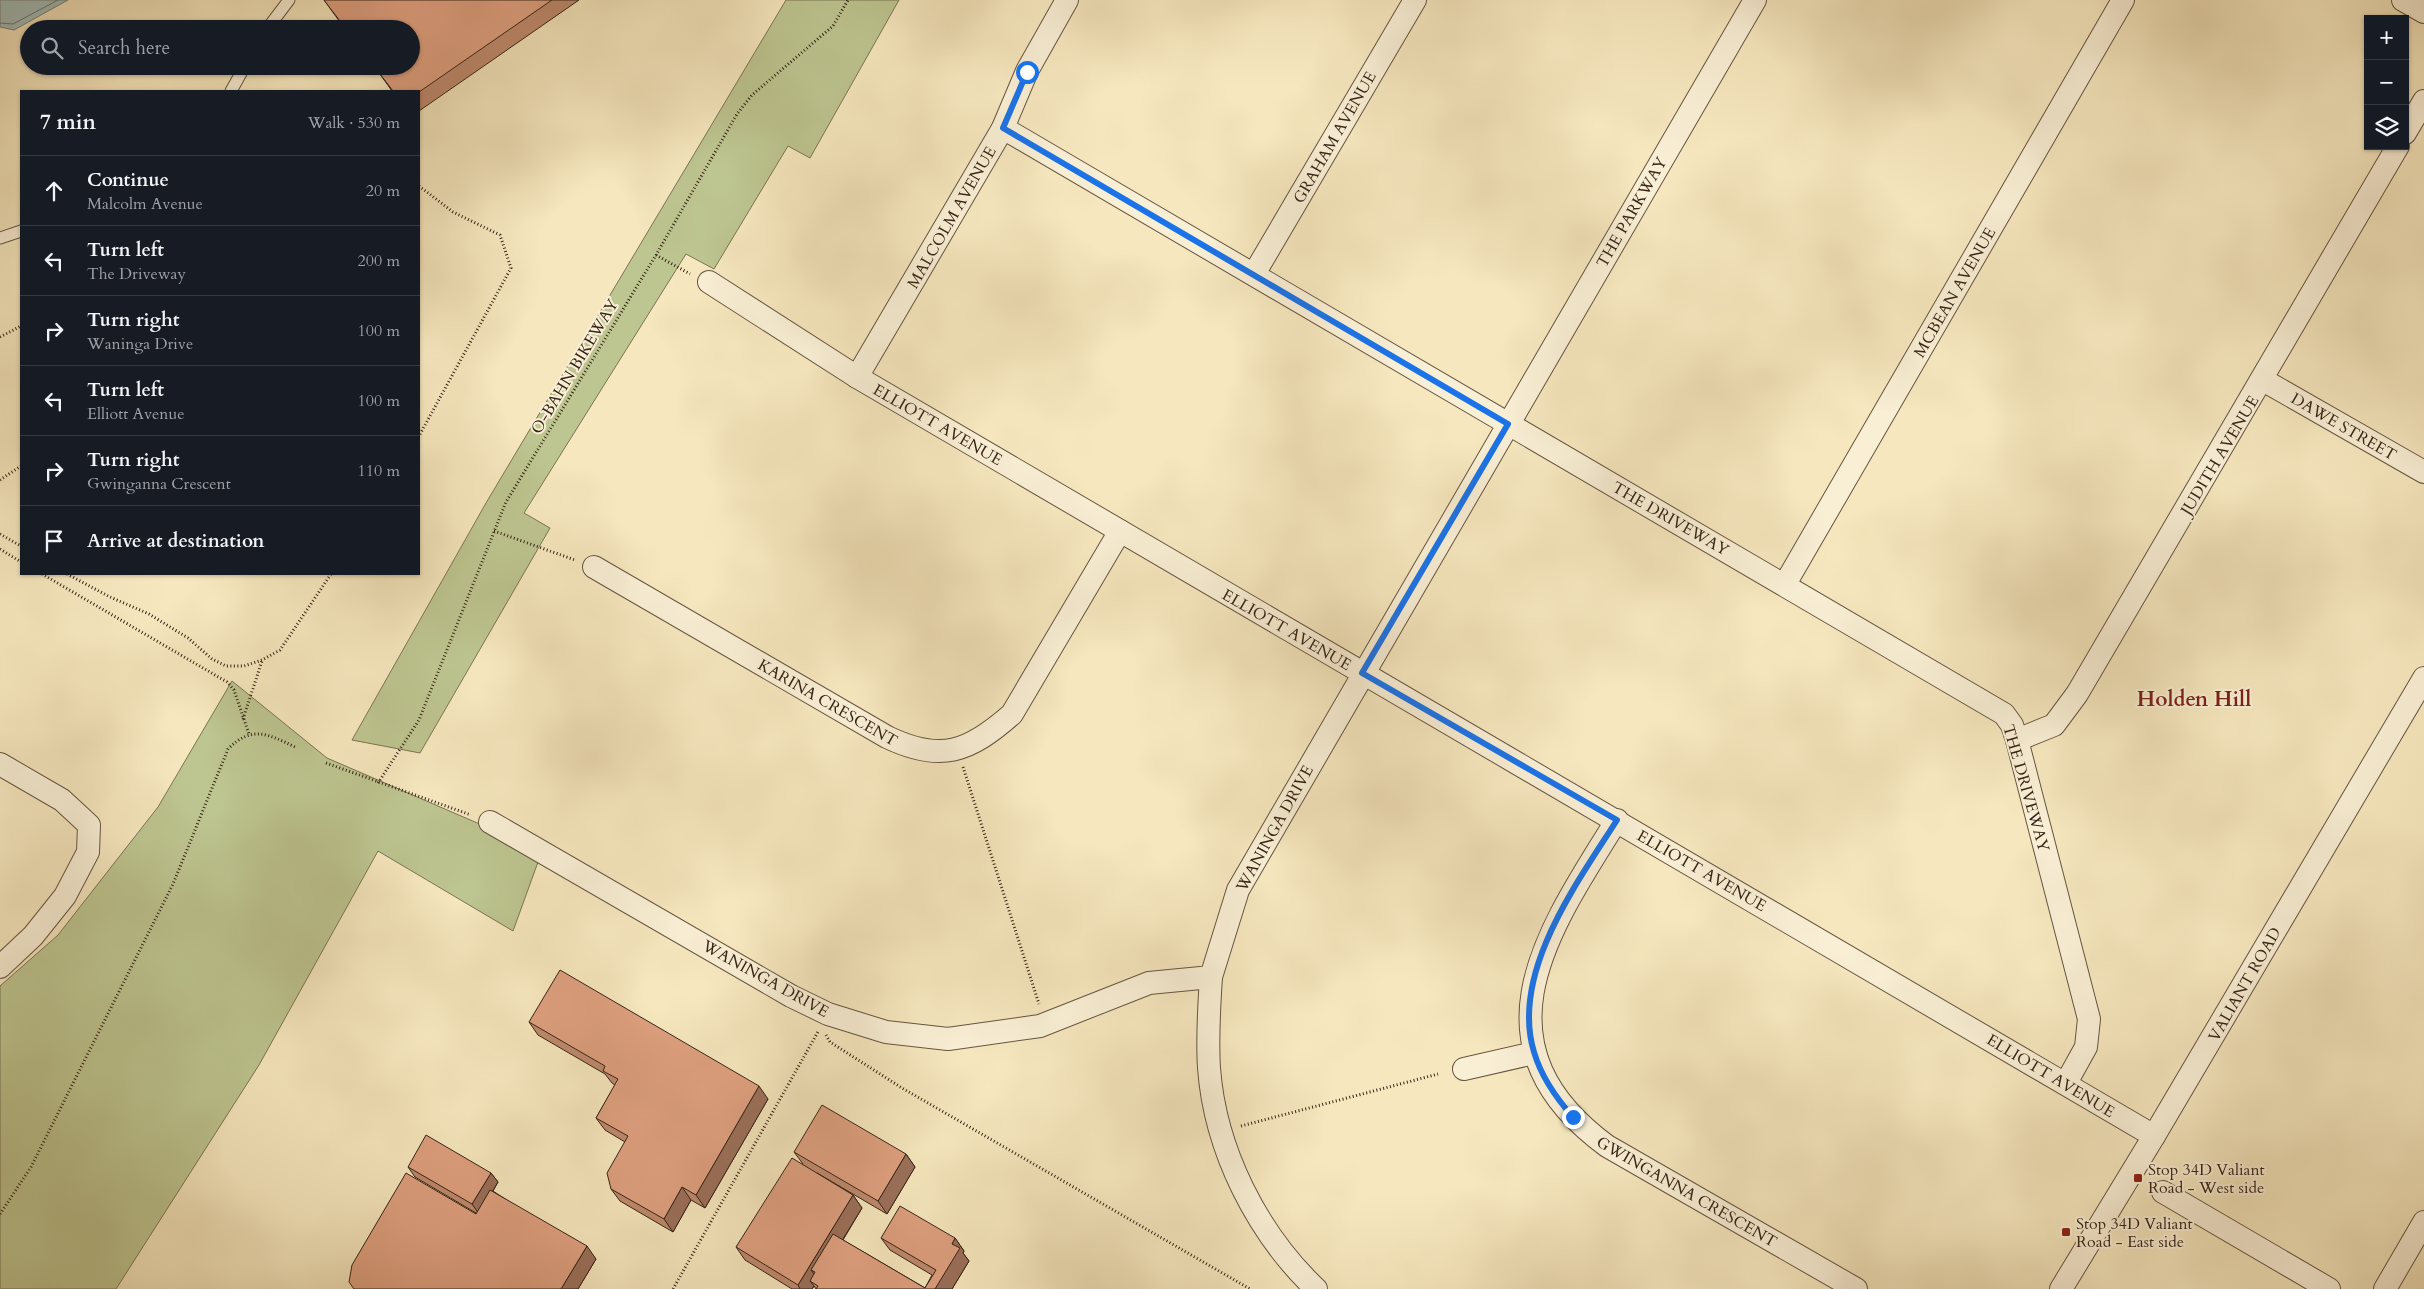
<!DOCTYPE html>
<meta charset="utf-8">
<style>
body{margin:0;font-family:Cardo,serif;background:#242831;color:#f1f3f6}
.controls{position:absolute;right:15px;top:15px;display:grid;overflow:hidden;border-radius:0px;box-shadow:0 1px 4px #0004}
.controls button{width:45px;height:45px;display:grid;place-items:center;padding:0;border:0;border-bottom:1px solid #363941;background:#171b24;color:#f1f3f6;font:25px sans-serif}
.stop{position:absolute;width:15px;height:15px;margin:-11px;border:4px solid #1a73e8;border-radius:50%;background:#fff}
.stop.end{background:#1a73e8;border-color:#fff;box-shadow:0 1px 5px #0008}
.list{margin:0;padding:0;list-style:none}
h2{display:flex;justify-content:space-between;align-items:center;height:65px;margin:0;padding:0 20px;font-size:21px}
h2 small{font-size:16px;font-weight:400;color:#9ea1a6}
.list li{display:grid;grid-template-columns:32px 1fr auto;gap:15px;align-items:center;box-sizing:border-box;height:70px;padding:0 20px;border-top:1px solid #363941}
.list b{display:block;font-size:19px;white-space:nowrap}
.list p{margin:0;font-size:16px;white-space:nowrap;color:#9ea1a6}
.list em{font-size:16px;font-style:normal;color:#9ea1a6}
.icon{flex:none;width:28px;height:28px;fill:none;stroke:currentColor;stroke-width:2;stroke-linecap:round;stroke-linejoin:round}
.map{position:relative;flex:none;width:2424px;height:1289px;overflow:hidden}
.search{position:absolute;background:#171b24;box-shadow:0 1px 4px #0004;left:20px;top:20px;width:400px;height:55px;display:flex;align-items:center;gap:12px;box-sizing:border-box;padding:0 18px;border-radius:28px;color:#9ea1a6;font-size:19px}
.panel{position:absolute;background:#171b24;box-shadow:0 1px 4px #0004;left:20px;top:90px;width:400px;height:485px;border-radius:0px}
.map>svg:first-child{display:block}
</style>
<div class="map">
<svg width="2424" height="1289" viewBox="0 0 2424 1289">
<rect width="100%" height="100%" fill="#f6e7be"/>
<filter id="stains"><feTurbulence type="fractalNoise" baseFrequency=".004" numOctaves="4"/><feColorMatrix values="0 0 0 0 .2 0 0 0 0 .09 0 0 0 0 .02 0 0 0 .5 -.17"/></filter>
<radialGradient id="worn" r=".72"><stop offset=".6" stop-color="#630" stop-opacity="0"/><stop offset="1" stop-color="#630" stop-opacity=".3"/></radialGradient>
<!-- green -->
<g fill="#bdc590" stroke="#7a7454">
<path d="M 786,0 L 899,0 L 810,158 L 788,146 L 714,269 L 686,254 L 524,513 L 550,528 L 420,753 L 352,740 L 486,503 Z"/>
<path d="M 232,681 L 327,758 L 542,851 L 513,931 L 378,851 L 259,1065 L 116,1289 L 0,1289 L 0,986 L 58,935 L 158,807 Z"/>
</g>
<!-- water -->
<path fill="#a0bebb" stroke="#768079" d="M 0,0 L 68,0 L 14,30 L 0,27 Z"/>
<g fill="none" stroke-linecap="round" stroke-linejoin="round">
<!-- shore -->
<path stroke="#6b7169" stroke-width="1" d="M 0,23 L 13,24 L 58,0"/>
<defs>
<g id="service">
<path d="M 267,29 L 289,0"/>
<path d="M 231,91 L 245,66"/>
<path d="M 0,238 L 21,231"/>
</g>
<g id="minor">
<path d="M 2403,0 L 2424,12"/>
<path d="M 1003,128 L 2004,714 L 2012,725 L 2017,740 L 2089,1019 L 2086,1047 L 2066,1083"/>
<path d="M 2405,133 L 2424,101"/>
<path d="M 1254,274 L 1415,0"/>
<path d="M 709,282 L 857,377 L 2154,1136"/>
<path d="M 857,377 L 1003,128 L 1027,71 L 1067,0"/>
<path d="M 2263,380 L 2424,472"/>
<path d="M 594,567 L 887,737 C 941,763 969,752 1012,714 L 1120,531"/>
<path d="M 1785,584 L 2123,0"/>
<path d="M 2017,740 L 2054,725 L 2077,694 L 2398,146"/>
<path d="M 0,764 L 62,800 L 89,825 L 88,852 L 65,896 L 33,936 L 0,967"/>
<path d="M 1617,820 C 1546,933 1469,1044 1607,1146 L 1856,1289"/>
<path d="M 490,822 L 791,996 L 828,1014 L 886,1032 L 948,1039 L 1040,1026 L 1149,983 L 1211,977 L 1238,890 L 1755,0"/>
<path d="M 1211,977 C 1209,1007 1207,1038 1209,1068 C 1215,1150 1257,1233 1316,1289"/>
<path d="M 1464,1069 L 1534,1053"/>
<path d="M 2163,1192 L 2329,1289"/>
<path d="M 2061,1289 L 2154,1136 L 2424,678"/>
<path d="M 2385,1289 L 2424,1222"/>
</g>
</defs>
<!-- service casing -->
<use href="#service" stroke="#665541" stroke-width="13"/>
<!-- minor casing -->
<use href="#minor" stroke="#665541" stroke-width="24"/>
<!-- path -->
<g stroke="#362417" stroke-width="3" stroke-dasharray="1 2.5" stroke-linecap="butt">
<path d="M 419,186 L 453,212 L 500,235 L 511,268 L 419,436"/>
<path d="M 656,255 L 690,274"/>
<path d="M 0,337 L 21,326"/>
<path d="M 0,480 L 21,466"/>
<path d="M 494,531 L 575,560"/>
<path d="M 0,534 L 21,546"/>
<path d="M 0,549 L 21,562"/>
<path d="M 42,574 L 227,682 L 234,690 L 249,734"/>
<path d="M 67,574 L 110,597 L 149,614 L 188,638 L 212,659 L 226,666 L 244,666 L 262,660 L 280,650 L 331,574"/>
<path d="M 243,719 L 262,661"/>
<path d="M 326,763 L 471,815"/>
<path d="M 963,767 L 1039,1004"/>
<path d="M 378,783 L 419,720 L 506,502 L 656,255 L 737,114 L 752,95 L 833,26 L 848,0"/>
<path d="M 826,1035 L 830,1042 L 902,1088 L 1250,1289"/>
<path d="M 1241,1126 L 1438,1074"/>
<path d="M 0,1214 L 31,1167 L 173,884 L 228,749 C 252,725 268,734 295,747"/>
<path d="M 673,1289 L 819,1030"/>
</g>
<!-- service -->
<use href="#service" stroke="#f9efd5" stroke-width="11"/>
<!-- minor -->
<use href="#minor" stroke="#f9efd5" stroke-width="22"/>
</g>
<!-- wall -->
<g fill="#bf8a6e" stroke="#362417">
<path d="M 324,0 L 579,0 L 419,111 L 419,91 L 392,91 L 374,66 L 411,66 L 411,29 L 345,29 Z"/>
<path d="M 529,1022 L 768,1099 L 705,1208 L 691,1200 L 673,1232 L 620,1201 L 611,1189 L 625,1142 L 605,1130 L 596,1118 L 615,1085 L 612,1083 L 605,1074 L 538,1035 Z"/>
<path d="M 794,1152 L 906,1154 L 915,1167 L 887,1214 L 817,1173 L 853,1195 L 862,1208 L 843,1240 L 925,1288 L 932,1275 L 890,1250 L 881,1238 L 955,1238 L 964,1251 L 963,1253 L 969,1261 L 952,1289 L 816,1289 L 814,1286 L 812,1289 L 792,1289 L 745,1260 L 736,1247 L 803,1164 Z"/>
<path d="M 408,1167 L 491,1173 L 498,1182 L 493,1191 L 596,1259 L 578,1289 L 354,1289 L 476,1213 L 415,1177 Z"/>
</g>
<!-- shaded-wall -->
<g fill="#9b705a" stroke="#362417">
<path d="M 759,1086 L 768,1099 L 705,1208 L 696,1195 Z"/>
<path d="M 906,1154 L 915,1167 L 887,1214 L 878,1201 Z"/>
<path d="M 491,1173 L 498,1182 L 479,1214 L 472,1204 Z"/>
<path d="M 682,1187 L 691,1200 L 673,1232 L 664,1219 Z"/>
<path d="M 853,1195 L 862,1208 L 819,1278 L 815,1272 L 811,1270 L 818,1280 L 810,1281 L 814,1286 L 812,1289 L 800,1289 L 798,1285 Z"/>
<path d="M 955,1238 L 964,1251 L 963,1253 L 969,1261 L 952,1289 L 935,1289 L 952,1244 Z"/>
<path d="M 587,1246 L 596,1259 L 578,1289 L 561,1289 Z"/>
</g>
<!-- building -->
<g fill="#dea080" stroke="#362417">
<path d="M 324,0 L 552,0 L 419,92 L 393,91 L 374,66 L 411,66 L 411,29 L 346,29 Z"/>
<path d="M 560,970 L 759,1086 L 696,1195 L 682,1187 L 664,1219 L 611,1189 L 607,1173 L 628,1136 L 596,1118 L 618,1079 L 603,1071 L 605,1066 L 529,1022 Z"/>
<path d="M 822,1105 L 906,1154 L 878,1201 L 794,1152 Z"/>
<path d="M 426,1135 L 491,1173 L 472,1204 L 408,1167 Z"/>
<path d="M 792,1158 L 853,1195 L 798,1285 L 736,1247 Z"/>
<path d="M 406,1173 L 476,1214 L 490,1190 L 587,1246 L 561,1289 L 354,1289 L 349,1282 L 352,1265 Z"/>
<path d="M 900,1206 L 955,1238 L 952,1244 L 960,1248 L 935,1289 L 816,1289 L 818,1286 L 810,1281 L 815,1272 L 811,1270 L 833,1234 L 925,1288 L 936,1270 L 881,1238 Z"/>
</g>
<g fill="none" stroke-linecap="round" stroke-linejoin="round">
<!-- route -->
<path stroke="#1a73e8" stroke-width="6" d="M 1027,72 L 1003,128 L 1508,424 L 1362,673 L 1617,820 C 1577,883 1510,973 1534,1052 C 1541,1076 1557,1099 1573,1117"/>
</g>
<!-- markers -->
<g fill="#8f2418" stroke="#f9efd5" stroke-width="2">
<rect x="2133" y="1173" width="10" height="10" rx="2.5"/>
<rect x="2061" y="1227" width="10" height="10" rx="2.5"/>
</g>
<g text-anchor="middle" stroke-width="4" stroke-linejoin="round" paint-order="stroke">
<!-- street labels -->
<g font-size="16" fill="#362417" stroke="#f9efd5">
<text transform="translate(1334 137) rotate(-60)" y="6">GRAHAM AVENUE</text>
<text transform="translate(1631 212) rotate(-60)" y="6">THE PARKWAY</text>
<text transform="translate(951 217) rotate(-60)" y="6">MALCOLM AVENUE</text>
<text transform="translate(1954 292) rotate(-60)" y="6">MCBEAN AVENUE</text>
<text transform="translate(574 366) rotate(-59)" y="6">O-BAHN BIKEWAY</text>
<text transform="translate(938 424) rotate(30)" y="6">ELLIOTT AVENUE</text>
<text transform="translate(2344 426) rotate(30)" y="6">DAWE STREET</text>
<text transform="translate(2219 455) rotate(-59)" y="6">JUDITH AVENUE</text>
<text transform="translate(1671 518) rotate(30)" y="6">THE DRIVEWAY</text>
<text transform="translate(1287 629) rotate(30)" y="6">ELLIOTT AVENUE</text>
<text transform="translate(828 702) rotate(30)" y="6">KARINA CRESCENT</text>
<text transform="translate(2027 788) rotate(74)" y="6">THE DRIVEWAY</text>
<text transform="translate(1274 828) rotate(-61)" y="6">WANINGA DRIVE</text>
<text transform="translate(1702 870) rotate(30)" y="6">ELLIOTT AVENUE</text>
<text transform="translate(766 978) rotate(29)" y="6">WANINGA DRIVE</text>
<text transform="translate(2244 984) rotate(-60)" y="6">VALIANT ROAD</text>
<text transform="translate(2051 1075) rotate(31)" y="6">ELLIOTT AVENUE</text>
<text transform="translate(1687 1191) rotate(30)" y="6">GWINGANNA CRESCENT</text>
</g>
<!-- poi labels -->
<g font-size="16" fill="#362417" stroke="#f9efd5" text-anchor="start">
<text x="2148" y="1175">Stop 34D Valiant<tspan x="2148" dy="18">Road - West side</tspan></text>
<text x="2076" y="1229">Stop 34D Valiant<tspan x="2076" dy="18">Road - East side</tspan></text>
</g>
<!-- district labels -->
<g font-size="21" font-weight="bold" fill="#7a1f14" stroke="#f9efd5">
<text x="2194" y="706">Holden Hill</text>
</g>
</g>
<rect width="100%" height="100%" filter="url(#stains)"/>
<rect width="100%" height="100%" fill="url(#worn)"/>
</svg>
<div class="controls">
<button>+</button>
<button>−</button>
<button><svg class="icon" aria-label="layers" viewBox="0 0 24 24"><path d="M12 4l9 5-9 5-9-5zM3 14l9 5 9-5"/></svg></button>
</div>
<div class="stop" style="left:1027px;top:72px"></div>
<div class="stop end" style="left:1573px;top:1117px"></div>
<div class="search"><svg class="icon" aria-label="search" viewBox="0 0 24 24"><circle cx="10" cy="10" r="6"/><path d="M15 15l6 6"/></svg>Search here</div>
<section class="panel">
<h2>7 min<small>Walk · 530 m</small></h2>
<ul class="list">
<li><svg class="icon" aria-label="ahead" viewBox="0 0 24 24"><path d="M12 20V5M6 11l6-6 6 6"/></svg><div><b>Continue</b><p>Malcolm Avenue</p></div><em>20 m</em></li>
<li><svg class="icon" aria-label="left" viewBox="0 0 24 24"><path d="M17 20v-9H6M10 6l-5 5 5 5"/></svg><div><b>Turn left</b><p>The Driveway</p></div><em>200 m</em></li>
<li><svg class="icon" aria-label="right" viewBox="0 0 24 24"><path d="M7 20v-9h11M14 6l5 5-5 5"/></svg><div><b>Turn right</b><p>Waninga Drive</p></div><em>100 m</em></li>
<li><svg class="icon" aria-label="left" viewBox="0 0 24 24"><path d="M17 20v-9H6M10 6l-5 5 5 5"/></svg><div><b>Turn left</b><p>Elliott Avenue</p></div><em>100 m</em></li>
<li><svg class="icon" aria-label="right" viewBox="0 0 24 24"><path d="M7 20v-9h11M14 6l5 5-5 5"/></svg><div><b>Turn right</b><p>Gwinganna Crescent</p></div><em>110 m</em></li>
<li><svg class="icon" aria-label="arrive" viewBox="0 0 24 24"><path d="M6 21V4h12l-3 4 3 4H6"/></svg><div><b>Arrive at destination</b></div></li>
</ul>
</section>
</div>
